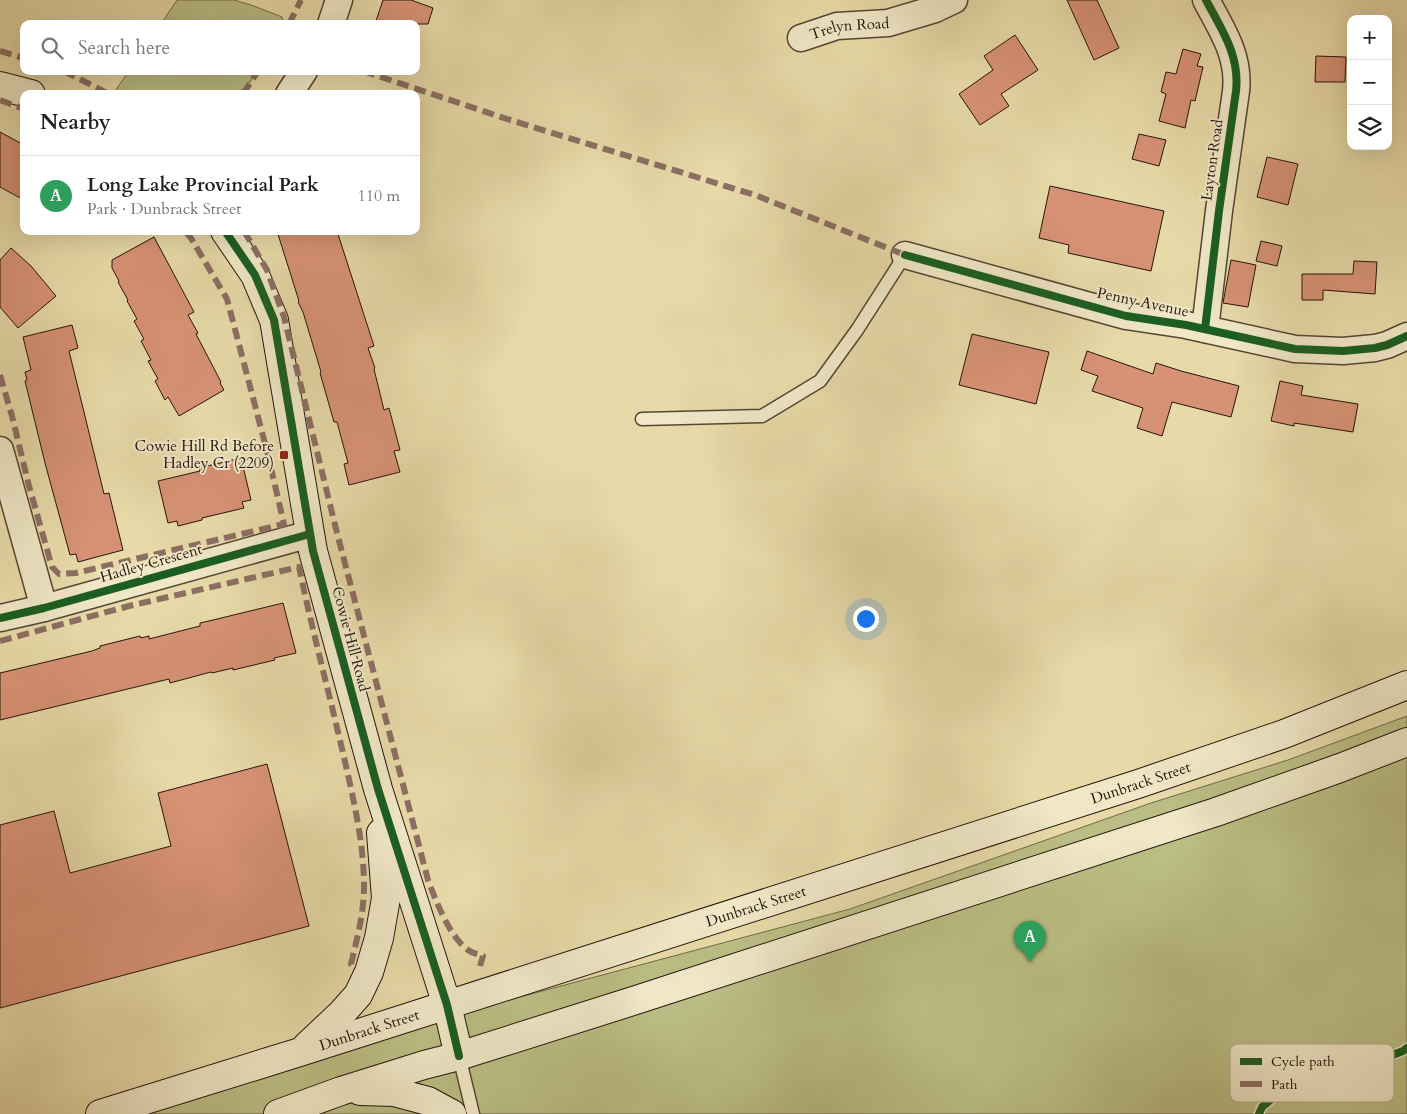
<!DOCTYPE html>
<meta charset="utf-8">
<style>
body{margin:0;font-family:Cardo,serif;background:#f6f6f6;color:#222}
.controls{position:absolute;right:15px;top:15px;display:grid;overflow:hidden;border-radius:10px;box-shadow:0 5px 20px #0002}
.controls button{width:45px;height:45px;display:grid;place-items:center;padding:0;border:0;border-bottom:1px solid #e0e0e0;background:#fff;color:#222;font:25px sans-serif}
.you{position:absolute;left:865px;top:618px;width:18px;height:18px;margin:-12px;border:4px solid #fff;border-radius:50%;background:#1a73e8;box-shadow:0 0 0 8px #1a73e833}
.badge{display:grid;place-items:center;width:32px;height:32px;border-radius:50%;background:#0f766e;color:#fff;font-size:16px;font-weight:700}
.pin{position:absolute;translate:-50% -41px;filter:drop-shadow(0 1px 2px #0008)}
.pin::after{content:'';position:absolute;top:26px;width:18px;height:15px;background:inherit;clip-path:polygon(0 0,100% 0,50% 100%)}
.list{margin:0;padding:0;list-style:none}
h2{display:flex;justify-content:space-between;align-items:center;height:65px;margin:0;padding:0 20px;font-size:21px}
h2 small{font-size:16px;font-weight:400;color:#767676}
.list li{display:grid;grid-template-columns:32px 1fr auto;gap:15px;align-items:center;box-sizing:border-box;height:80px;padding:0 20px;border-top:1px solid #e0e0e0}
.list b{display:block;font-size:19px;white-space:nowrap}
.list p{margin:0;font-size:16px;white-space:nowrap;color:#767676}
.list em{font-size:16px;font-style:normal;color:#767676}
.icon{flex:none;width:28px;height:28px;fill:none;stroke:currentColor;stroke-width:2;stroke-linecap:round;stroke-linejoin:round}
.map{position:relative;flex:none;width:1407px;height:1114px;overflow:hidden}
.search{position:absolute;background:#fff;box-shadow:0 5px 20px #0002;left:20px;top:20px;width:400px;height:55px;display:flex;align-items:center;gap:12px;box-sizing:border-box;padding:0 18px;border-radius:10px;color:#767676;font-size:19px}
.panel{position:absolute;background:#fff;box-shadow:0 5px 20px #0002;left:20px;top:90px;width:400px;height:145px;border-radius:10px}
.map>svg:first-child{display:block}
</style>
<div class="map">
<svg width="1407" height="1114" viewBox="0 0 1407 1114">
<rect width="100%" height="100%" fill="#e7daa8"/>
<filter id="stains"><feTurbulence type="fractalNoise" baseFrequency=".004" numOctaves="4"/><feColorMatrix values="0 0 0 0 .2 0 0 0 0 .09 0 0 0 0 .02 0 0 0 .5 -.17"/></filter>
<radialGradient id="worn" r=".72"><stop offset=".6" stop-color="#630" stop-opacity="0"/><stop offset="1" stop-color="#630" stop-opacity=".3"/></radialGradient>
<!-- green -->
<g fill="#babe84" stroke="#706948">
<path d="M 177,0 L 234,0 L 254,6 L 282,17 L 284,24 L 161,24 Z"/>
<path d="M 129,71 L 257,71 L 242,94 L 113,94 Z"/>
<path d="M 1407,716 L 1407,1114 L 142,1114 L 456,1014 L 850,909 L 1151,803 L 1288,760 Z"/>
</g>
<!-- building -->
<g fill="#d79275" stroke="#26140d">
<path d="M 383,0 L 411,0 L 433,8 L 428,24 L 375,24 Z"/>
<path d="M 1067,0 L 1097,0 L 1119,48 L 1094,60 Z"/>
<path d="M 1015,35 L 1038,70 L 1001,94 L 1009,106 L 980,125 L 959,94 L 993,70 L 984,56 Z"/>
<path d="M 1183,49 L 1201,54 L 1197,66 L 1203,67 L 1195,101 L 1191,100 L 1185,128 L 1159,121 L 1166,94 L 1161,92 L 1166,72 L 1176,74 Z"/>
<path d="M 1316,56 L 1346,57 L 1345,82 L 1315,82 Z"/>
<path d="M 0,132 L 24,145 L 24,200 L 0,187 Z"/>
<path d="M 1139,134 L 1166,140 L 1159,166 L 1132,159 Z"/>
<path d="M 1267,157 L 1298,164 L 1288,205 L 1257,197 Z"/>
<path d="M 1050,186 L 1164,211 L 1151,271 L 1068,253 L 1069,245 L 1039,238 Z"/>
<path d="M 277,231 L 337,231 L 374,346 L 368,348 L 375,368 L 374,369 L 384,410 L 389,408 L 400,450 L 394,451 L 400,472 L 349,485 L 344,464 L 348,463 L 337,422 L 334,422 L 320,373 L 321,372 L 303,312 L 298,302 L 299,301 Z"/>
<path d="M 154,237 L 194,312 L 188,315 L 198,333 L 196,334 L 221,382 L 220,383 L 224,390 L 179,416 L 168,397 L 165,400 L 155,381 L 158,379 L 148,361 L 151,360 L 141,341 L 144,339 L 134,321 L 137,319 L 127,301 L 128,300 L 118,282 L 119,281 L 112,268 L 112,260 Z"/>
<path d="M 1261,241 L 1282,246 L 1277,266 L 1256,261 Z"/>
<path d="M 11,248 L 31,266 L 56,296 L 18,328 L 0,307 L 0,260 Z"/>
<path d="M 1231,260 L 1256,265 L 1248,307 L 1223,303 Z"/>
<path d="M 1354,261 L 1377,262 L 1375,294 L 1323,290 L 1323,300 L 1302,300 L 1302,274 L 1353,274 Z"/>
<path d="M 72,325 L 78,348 L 69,351 L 104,494 L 109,493 L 123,550 L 78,562 L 76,554 L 70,555 L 45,463 L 25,381 L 27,380 L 25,372 L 31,370 L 23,337 Z"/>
<path d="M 972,334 L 1049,352 L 1036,404 L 959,385 Z"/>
<path d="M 1087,351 L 1153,374 L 1156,363 L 1181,371 L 1239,386 L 1231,417 L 1172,402 L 1162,436 L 1137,428 L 1143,408 L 1092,391 L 1098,376 L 1081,370 Z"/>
<path d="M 1280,381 L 1303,386 L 1301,395 L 1358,404 L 1353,432 L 1294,423 L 1294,426 L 1271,421 Z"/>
<path d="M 241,458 L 251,500 L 242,502 L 244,508 L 202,518 L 202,520 L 178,526 L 177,521 L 168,523 L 158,481 L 200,471 L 199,468 Z"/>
<path d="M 283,603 L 296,653 L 274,658 L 275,660 L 233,670 L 233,668 L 212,673 L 211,672 L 170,683 L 169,679 L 0,720 L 0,673 L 92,651 L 100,648 L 100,646 L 140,636 L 141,638 L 149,636 L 149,639 L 200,626 L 200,623 L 209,621 Z"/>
<path d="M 267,764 L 309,926 L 0,1008 L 0,825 L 54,811 L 70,873 L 171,846 L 158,793 Z"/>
</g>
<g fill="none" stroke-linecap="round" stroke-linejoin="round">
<defs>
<g id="lane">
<path d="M 642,419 L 762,416 L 820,381 L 857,330 L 905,255"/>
<path d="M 459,1056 L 473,1114"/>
</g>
<g id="street">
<path d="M 331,24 L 339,0"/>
<path id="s1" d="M 801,38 L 837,26 L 888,23 L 935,9 L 954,0"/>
<path d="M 289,94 L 304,71"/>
<path d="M 905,255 L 1126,316 L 1186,325 L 1295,349 L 1343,351 L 1375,348 L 1387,345 L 1407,336"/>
<path d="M 1205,329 L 1219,211 L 1236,91 C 1240,56 1222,30 1206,0"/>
<path d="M 0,450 L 44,608"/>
<path d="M 0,618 L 44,608 L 310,534"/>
</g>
<g id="secondary">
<path d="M 0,86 L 31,94"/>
<path d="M 225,231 L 255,275 L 274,320 L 313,551 L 378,789 L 447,1005 L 459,1056"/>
<path d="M 307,1046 L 341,1014 L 358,995 L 369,972 L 379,938 L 386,898 L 381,833"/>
<path d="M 360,1091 L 394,1092 L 428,1101 L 452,1114"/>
<path id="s2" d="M 100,1114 L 300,1052 L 1138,784 L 1284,734 L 1407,685"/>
<path d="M 278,1114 L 341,1091 L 424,1065 L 459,1056 L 636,1000 L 1216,812 L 1340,768 L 1407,742"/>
</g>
</defs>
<!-- lane casing -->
<use href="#lane" stroke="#564634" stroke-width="15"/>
<!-- street casing -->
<use href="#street" stroke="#564634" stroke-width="29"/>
<!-- secondary casing -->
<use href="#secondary" stroke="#26140d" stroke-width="30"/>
<!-- lane -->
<use href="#lane" stroke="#efe7c6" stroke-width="12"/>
<!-- street -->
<use href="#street" stroke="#efe7c6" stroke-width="26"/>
<!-- secondary -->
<use href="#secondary" stroke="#efe7c6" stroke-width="28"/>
<!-- quiet -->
<g stroke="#8d6e63" stroke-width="6" stroke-dasharray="12 6" stroke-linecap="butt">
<path d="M 289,24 L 301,0"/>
<path d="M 0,51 L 24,58"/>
<path d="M 64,71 L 109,94"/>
<path d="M 363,71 L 507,119 L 755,195 L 905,255"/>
<path d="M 243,94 L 258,71"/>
<path d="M 0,100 L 24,109"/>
<path d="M 244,231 L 267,270 L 284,317 L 336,529 L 428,880 C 436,901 449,936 468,950 C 472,953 478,954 483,956 L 480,966"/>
<path d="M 0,375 L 12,416 L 29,486 L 52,567 L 59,574 L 76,573 L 284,524 L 267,451 L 227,299 L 191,238 L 185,231"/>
<path d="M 0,641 L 129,606 L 299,567 C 313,634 331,700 346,766 C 355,806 364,846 364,886 C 364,913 357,939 351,964 L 357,967"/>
</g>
<defs>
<g id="cycleway">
<path d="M 225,231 L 255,275 L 274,320 L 313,551 L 378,789 L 447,1005 L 459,1056"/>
<path d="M 905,255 L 1126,316 L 1186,325 L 1295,349 L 1343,351 L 1375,348 L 1387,345 L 1407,336"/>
<path d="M 1205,329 L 1219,211 L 1236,91 C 1240,56 1222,30 1206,0"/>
<path d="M 0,618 L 44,608 L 310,534"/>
<path d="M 1259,1114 L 1262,1107 L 1314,1064 L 1340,1059 L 1380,1060 L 1403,1051 L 1407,1048"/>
</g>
</defs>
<!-- cycleway casing -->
<use href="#cycleway" stroke="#efe7c6" stroke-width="11"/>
<!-- cycleway -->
<use href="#cycleway" stroke="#1b5e20" stroke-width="8"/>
</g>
<!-- markers -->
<rect fill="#8f2418" stroke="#efe7c6" stroke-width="2" x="279" y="450" width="10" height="10" rx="2.5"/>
<g text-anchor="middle" stroke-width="4" stroke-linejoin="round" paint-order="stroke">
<!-- street labels -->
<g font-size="15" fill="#26140d" stroke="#efe7c6">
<text dy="5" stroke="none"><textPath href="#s1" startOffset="50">Trelyn Road</textPath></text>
<text transform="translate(1212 160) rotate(-82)" y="5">Layton Road</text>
<text transform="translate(1143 302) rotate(12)" y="5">Penny Avenue</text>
<text transform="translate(151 563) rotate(-16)" y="5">Hadley Crescent</text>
<text transform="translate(351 639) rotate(75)" y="5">Cowie Hill Road</text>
<text dy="5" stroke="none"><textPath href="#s2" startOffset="1092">Dunbrack Street</textPath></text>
<text dy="5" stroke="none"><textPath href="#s2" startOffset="688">Dunbrack Street</textPath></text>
<text dy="5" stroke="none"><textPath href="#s2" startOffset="282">Dunbrack Street</textPath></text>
</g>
<!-- poi labels -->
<g font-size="15" fill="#26140d" stroke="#efe7c6" text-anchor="end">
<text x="274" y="451">Cowie Hill Rd Before<tspan x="274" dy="17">Hadley Cr (2209)</tspan></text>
</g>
</g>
<!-- legend -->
<rect x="1230" y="1044" width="164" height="58" rx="8" fill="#efe7c6" stroke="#b3a88e" stroke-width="1"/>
<rect x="1240" y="1058" width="22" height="7" fill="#1b5e20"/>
<rect x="1240" y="1081" width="22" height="6" fill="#8d6e63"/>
<g font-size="14" fill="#26140d">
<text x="1271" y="1066">Cycle path</text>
<text x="1271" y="1089">Path</text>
</g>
<rect width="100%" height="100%" filter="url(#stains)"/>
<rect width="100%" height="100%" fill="url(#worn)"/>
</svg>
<div class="controls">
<button>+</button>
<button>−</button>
<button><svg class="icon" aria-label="layers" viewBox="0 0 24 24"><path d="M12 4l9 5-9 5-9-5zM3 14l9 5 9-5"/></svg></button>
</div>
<div class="you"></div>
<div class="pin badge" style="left:1030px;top:962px;background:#2e9e5b">A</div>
<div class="search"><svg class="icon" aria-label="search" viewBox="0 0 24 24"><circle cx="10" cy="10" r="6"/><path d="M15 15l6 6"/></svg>Search here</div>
<section class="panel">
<h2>Nearby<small></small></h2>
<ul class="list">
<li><span class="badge" style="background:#2e9e5b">A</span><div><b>Long Lake Provincial Park</b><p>Park · Dunbrack Street</p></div><em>110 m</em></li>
</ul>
</section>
</div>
